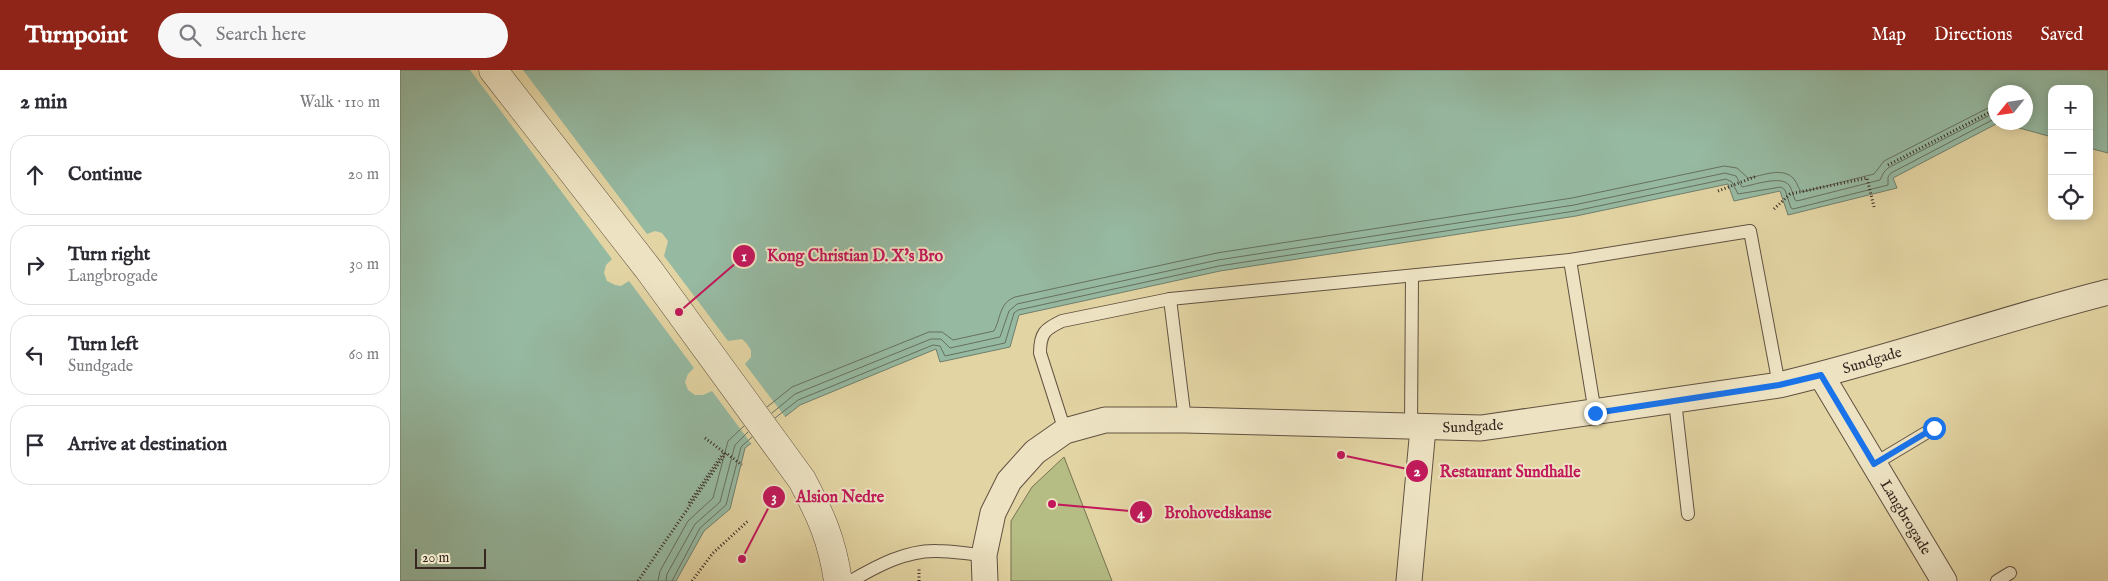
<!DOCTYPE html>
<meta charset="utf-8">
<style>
body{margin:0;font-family:"IM FELL English",serif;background:#f7f7f7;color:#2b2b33}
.controls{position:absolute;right:15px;top:15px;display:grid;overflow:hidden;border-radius:10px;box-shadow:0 2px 12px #0003}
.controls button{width:45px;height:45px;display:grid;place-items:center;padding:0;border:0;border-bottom:1px solid #e1e1e2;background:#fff;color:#2b2b33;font:25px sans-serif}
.compass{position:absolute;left:1588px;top:15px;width:45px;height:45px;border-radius:50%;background:#fff;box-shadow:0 2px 12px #0003;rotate:240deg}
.scale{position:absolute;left:15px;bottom:12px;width:71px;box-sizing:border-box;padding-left:5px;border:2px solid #372720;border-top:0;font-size:14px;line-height:18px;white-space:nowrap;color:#372720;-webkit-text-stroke:4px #ede3c3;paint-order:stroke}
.stop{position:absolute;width:15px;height:15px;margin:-11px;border:4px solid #1a73e8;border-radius:50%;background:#fff}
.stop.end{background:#1a73e8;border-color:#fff;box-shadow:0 1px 5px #0008}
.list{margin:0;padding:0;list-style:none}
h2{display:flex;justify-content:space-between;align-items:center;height:65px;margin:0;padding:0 20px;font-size:21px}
h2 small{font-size:16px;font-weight:400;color:#7c7c81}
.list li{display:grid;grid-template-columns:32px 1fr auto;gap:15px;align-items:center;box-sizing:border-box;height:80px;margin:0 10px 10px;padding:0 10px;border:1px solid #e1e1e2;border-radius:20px}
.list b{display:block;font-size:19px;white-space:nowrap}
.list p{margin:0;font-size:16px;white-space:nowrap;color:#7c7c81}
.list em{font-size:16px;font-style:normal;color:#7c7c81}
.icon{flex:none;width:28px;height:28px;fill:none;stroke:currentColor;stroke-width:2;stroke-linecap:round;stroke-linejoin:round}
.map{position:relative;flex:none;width:1708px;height:511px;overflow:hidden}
header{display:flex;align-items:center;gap:30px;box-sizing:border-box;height:70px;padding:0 25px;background:#8f2418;color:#fff}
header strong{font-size:24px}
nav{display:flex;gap:28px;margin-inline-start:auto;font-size:18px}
.search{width:350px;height:45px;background:#f7f7f7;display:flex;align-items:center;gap:12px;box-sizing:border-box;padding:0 18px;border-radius:28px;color:#7c7c81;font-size:19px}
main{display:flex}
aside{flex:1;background:#fff}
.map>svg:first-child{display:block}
</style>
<header>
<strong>Turnpoint</strong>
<div class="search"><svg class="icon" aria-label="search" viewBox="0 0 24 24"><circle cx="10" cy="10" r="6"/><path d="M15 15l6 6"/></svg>Search here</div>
<nav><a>Map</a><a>Directions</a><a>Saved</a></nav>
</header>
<main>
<aside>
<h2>2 min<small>Walk · 110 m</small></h2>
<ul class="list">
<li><svg class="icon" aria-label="ahead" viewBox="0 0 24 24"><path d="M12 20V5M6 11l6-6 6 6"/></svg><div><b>Continue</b></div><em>20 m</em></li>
<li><svg class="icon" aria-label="right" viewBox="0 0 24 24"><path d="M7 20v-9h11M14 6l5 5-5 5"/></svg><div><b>Turn right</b><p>Langbrogade</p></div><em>30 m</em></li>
<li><svg class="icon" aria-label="left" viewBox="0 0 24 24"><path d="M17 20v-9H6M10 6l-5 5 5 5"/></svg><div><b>Turn left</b><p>Sundgade</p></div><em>60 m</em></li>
<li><svg class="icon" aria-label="arrive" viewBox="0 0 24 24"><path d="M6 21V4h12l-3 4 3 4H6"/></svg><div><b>Arrive at destination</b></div></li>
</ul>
</aside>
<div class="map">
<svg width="1708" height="511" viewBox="0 0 1708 511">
<rect width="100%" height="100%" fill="#e3d4a3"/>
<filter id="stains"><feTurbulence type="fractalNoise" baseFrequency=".004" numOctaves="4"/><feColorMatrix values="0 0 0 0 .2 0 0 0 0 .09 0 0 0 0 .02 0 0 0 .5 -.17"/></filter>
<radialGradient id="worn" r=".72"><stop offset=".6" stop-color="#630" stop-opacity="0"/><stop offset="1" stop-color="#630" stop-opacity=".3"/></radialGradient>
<!-- green -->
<path fill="#b5bc84" stroke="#767252" d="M 664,387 L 712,511 L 611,511 L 611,451 L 632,417 Z"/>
<!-- water -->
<path fill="#96b9a1" stroke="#707f6d" d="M 0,0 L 1708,0 L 1708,83 L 1689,78 L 1689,19 L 1652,19 L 1652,67 L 1601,53 L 1626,52 L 1626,22 L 1596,22 L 1596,52 L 1598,53 L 1493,108 L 1497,118 L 1388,145 L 1380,121 L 1334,131 L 1328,114 L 1176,146 L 820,201 L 619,245 L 610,277 L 540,292 L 536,279 L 400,335 L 345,378 L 330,439 L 304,461 L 276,511 L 0,511 Z"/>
<!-- pier -->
<path fill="#e3d4a3" d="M 70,0 L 123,0 L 247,164 L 255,161 L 262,163 L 268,171 L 264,186 L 328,271 L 342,269 L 347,274 L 351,280 L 351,287 L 345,294 L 386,348 L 353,376 L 312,321 L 303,325 L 295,325 L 288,320 L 285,312 L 288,304 L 294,298 L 229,211 L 221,216 L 215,215 L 207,211 L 204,203 L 206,195 L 212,189 Z"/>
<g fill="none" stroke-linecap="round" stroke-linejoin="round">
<!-- shore -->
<g stroke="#667060" stroke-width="1">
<path d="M 367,337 L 392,317 L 529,262 L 542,262 L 553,270 L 594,261 C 601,248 599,233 615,227 L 817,183 L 1172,128 L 1324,96 L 1337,98 L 1348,108 C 1362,106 1383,96 1394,109 C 1398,114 1398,119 1402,122 L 1474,104 L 1484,91 L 1596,34"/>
<path d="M 372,343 L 395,324 L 531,269 L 541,269 L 550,278 L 600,267 L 609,241 L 617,234 L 818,190 L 1174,135 L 1325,103 L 1336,106 L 1342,117 C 1354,115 1381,105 1389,115 C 1392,119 1393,125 1395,130 L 1397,131 L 1480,110 L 1484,102 L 1488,98 L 1596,42"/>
<path d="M 375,348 L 398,330 L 533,275 L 540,276 L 545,286 L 605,273 L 614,243 L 618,240 L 819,196 L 1175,141 L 1326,109 L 1332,112 L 1338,124 L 1381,117 L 1385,120 L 1391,138 L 1393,139 L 1488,115 L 1488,107 L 1491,103 L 1596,48"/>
<path d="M 258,511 L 260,501 L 288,451 L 313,428 L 328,371 L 344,356"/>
<path d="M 266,511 L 267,504 L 295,454 L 320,432 L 335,375 L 348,362"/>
<path d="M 272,511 L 300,458 L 326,435 L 341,377 L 352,367"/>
</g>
<defs>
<g id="service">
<path d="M 1170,190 L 1195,343"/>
<path d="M 770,229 L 785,350"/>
<path d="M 1275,331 L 1288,444"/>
<path d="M 1011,358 L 1012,206"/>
<path d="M 665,361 L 640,283 C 640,263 645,259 662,251 L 770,229 L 1170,190 L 1350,161 L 1379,315"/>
<path d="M 1474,394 L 1534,358"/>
<path d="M 451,511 C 477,496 506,480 537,481 C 553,481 568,484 584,485"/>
<path d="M 1597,511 L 1610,503"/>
</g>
<g id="minor">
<path d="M 1421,305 L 1544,511"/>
<path d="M 585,511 L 584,485 L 593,443 L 609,411 L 635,382 L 665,361 L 705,350 L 785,350 L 1081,358 L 1379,315 C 1490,289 1598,250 1708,222"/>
<path d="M 1009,511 L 1023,358"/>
</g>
<path id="tertiary" d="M 93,0 L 249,200 L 402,410 C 421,446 432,470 438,511"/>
</defs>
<!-- service casing -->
<use href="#service" stroke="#625241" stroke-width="14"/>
<!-- minor casing -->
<use href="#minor" stroke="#625241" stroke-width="27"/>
<!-- tertiary casing -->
<use href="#tertiary" stroke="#625241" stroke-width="29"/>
<!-- path -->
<g stroke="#372720" stroke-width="3" stroke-dasharray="1 2.5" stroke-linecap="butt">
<path d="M 1488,95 L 1596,39"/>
<path d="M 1318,121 L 1357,106"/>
<path d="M 1374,139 L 1390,124 L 1467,108 L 1474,137"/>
<path d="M 305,368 L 325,383"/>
<path d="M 289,433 L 324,382"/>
<path d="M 238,511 L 326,383 L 342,395"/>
<path d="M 292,511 L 313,483 L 349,450"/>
<path d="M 519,511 L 519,499"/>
</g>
<!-- service -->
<use href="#service" stroke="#ede3c3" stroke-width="12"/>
<!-- minor -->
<use href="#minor" stroke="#ede3c3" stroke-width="25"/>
<!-- tertiary -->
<use href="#tertiary" stroke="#ede3c3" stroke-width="28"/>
</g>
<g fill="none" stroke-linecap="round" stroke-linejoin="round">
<!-- route -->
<path stroke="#1a73e8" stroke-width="6" d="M 1195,343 L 1379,315 L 1421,305 L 1474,394 L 1534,358"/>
</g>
<g text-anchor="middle" stroke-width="4" stroke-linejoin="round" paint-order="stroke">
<!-- street labels -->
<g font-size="15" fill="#372720" stroke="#ede3c3">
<text transform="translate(1472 290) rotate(-17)" y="5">Sundgade</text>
<text transform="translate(1073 356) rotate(-3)" y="5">Sundgade</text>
<text transform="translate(1506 447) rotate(59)" y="5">Langbrogade</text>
</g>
</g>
<!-- callouts -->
<path fill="none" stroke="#c2185b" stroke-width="2" d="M279 242L344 186M941 385L1017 401M342 489L374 427M652 434L741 442"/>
<g fill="#c2185b" stroke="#ede3c3" stroke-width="2">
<circle cx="279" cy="242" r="5"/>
<circle cx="941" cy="385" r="5"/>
<circle cx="342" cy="489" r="5"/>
<circle cx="652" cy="434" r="5"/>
<circle cx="344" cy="186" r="12"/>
<circle cx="1017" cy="401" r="12"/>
<circle cx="374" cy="427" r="12"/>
<circle cx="741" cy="442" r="12"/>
</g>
<g font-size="15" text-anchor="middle" font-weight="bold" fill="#fff">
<text x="344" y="191">1</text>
<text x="1017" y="406">2</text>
<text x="374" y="432">3</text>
<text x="741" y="448">4</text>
</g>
<g font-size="16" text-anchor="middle" font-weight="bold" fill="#c2185b" stroke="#ede3c3" stroke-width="4" stroke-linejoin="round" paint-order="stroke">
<text x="455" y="191">Kong Christian D. X's Bro</text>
<text x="1110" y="407">Restaurant Sundhalle</text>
<text x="440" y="432">Alsion Nedre</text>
<text x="818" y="448">Brohovedskanse</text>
</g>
<rect width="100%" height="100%" filter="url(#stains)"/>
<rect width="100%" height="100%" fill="url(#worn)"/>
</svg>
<div class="controls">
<button>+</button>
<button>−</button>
<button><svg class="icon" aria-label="locate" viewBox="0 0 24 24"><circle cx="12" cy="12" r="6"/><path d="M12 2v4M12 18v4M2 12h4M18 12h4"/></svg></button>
</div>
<svg class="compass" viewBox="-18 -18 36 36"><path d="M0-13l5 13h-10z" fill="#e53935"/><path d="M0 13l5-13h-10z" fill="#7c7c81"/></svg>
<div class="scale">20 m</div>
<div class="stop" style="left:1534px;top:358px"></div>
<div class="stop end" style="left:1195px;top:343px"></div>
</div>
</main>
